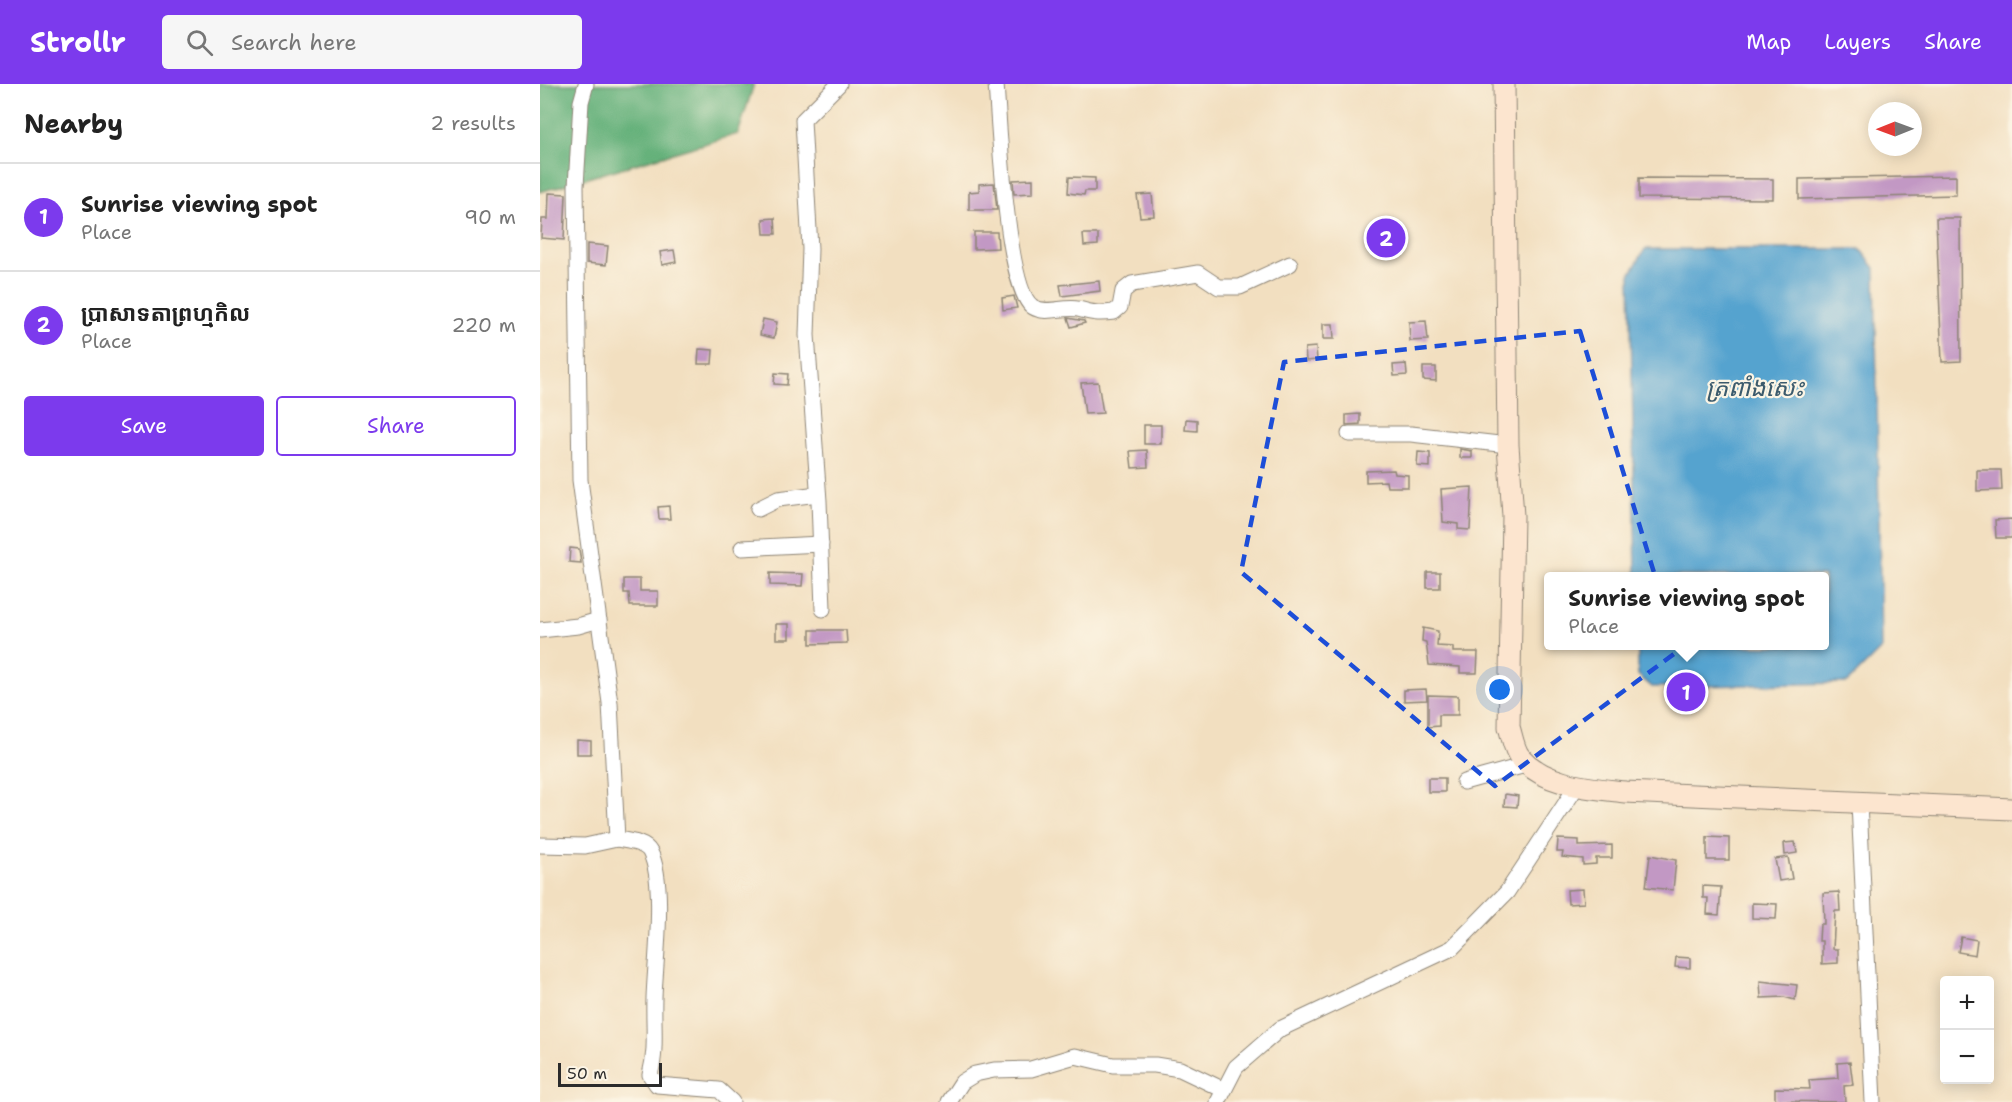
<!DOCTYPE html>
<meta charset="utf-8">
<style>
body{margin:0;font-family:"Shantell Sans","Noto Sans Khmer",sans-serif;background:#f6f6f6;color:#222}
.controls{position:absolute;right:18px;bottom:18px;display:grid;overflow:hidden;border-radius:6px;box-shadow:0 3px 15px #0003}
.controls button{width:54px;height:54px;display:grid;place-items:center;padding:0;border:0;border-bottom:2px solid #e0e0e0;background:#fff;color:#222;font:30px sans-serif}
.compass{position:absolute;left:1328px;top:18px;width:54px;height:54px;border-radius:50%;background:#fff;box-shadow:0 3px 15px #0003;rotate:269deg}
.scale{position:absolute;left:18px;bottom:15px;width:104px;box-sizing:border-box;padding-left:6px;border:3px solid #2b2b2b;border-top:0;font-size:16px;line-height:21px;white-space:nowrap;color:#2b2b2b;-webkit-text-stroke:4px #fcf5e5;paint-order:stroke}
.you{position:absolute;left:960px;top:606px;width:21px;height:21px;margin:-15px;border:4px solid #fff;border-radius:50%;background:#1a73e8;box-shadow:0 0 0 9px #1a73e833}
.badge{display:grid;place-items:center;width:39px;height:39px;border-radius:50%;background:#7c3aed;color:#fff;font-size:20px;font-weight:700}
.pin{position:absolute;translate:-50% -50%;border:3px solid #fff;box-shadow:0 2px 6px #0006}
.popup{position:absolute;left:1004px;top:488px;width:285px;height:78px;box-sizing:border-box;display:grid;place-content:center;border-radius:6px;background:#fff;filter:drop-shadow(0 2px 4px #0005);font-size:20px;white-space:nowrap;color:#767676}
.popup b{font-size:22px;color:#222}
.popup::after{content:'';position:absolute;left:50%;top:100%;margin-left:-12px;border:12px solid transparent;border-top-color:#fff}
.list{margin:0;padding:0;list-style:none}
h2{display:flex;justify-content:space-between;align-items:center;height:78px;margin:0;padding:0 24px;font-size:26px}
h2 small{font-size:20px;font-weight:400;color:#767676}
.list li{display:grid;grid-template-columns:39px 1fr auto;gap:18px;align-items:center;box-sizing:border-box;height:108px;padding:0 24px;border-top:2px solid #e0e0e0}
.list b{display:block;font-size:22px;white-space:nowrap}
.list p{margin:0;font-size:20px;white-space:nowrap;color:#767676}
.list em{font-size:20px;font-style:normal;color:#767676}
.actions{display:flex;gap:12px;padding:18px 24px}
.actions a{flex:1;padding:14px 0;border:2px solid #7c3aed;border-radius:6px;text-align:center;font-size:21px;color:#7c3aed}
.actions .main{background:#7c3aed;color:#fff}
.icon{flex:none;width:33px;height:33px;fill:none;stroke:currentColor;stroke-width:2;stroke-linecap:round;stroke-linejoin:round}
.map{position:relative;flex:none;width:1472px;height:1018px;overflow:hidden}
header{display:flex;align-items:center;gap:36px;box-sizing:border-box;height:84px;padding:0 30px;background:#7c3aed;color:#fff}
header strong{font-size:28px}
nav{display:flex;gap:33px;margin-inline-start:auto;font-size:21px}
.search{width:420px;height:54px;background:#f6f6f6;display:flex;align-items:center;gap:15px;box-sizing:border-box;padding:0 21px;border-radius:6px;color:#767676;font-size:22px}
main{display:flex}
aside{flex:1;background:#fff}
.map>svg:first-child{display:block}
</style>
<header>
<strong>Strollr</strong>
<div class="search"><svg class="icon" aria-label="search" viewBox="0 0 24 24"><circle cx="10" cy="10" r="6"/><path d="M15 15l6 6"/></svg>Search here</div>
<nav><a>Map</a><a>Layers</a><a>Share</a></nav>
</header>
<main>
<aside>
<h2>Nearby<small>2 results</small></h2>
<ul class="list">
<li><span class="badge">1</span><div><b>Sunrise viewing spot</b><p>Place</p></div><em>90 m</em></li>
<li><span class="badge">2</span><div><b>ប្រាសាទតាព្រហ្មកិល</b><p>Place</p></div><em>220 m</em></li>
</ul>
<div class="actions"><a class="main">Save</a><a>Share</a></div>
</aside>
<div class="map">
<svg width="1472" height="1018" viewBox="0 0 1472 1018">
<rect width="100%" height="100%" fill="#fcf5e5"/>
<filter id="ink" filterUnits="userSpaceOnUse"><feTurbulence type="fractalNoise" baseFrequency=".0167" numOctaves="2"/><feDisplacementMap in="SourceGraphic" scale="12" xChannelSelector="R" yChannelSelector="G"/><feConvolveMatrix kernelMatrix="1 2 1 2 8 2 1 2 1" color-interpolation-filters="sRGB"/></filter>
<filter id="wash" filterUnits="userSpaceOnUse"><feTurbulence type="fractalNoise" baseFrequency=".008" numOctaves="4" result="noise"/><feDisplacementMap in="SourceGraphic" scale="24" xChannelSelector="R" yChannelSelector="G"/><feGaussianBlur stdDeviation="1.35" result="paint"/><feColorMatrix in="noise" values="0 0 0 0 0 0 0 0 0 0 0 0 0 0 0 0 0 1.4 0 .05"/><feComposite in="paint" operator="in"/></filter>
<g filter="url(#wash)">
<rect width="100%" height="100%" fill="#f2dfc0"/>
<!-- forest -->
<path fill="#65b17a" stroke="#486e52" stroke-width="1.5" d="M 0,0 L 214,0 L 198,50 L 0,108 Z"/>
<!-- water -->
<path fill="#55a3cf" stroke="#40677d" stroke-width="1.5" d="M 1105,165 L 1320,165 L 1335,184 L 1341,565 L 1307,599 L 1112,603 L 1098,591 L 1098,562 L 1284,562 L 1284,492 L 1096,492 L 1090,191 Z"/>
<g id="blocks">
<!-- building -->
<g fill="#c298c4">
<path d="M 1416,92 L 1416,111 L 1259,115 L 1259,95 Z"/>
<path d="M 529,93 L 555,94 L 555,107 L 545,107 L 544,111 L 528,109 Z"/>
<path d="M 1099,94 L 1233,95 L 1233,115 L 1099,114 Z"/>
<path d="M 493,95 L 493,109 L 474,110 L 473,96 Z"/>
<path d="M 454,99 L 457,126 L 429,126 L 429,108 L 439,107 L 439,100 Z"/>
<path d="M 9,109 L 26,110 L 24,156 L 1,154 L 2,135 L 8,135 Z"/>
<path d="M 612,110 L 614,132 L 600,133 L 597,111 Z"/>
<path d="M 235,134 L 236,150 L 224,150 L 223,135 Z"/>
<path d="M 1396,134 L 1420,134 L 1421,277 L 1402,278 Z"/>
<path d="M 434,148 L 457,148 L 458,164 L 434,165 Z"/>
<path d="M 543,150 L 558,150 L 558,161 L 544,162 Z"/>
<path d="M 47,160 L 68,162 L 66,181 L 47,179 Z"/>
<path d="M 134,166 L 136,178 L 122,181 L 120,168 Z"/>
<path d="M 559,197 L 560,207 L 522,212 L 520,201 Z"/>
<path d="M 474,212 L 477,224 L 463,226 L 462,214 Z"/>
<path d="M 528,234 L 544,237 L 545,239 L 531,243 Z"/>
<path d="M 223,235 L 237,238 L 234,254 L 220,251 Z"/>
<path d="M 886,237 L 888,256 L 870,257 L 869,238 Z"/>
<path d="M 783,240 L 793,240 L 794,255 L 783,255 Z"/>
<path d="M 776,263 L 777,276 L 766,277 L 765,264 Z"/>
<path d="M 159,265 L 173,266 L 172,280 L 158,280 Z"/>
<path d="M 866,280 L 867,291 L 854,292 L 853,281 Z"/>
<path d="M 883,283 L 896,283 L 896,297 L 883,296 Z"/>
<path d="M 235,289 L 248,290 L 247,301 L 234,300 Z"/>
<path d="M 558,298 L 563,329 L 545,330 L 541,299 Z"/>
<path d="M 820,330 L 820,340 L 806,341 L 806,331 Z"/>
<path d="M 646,335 L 657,336 L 657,347 L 645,346 Z"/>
<rect x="604" y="341" width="17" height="19"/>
<path d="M 920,365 L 932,367 L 932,374 L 920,374 Z"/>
<path d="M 607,366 L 608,383 L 592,384 L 590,367 Z"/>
<path d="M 878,368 L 890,369 L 890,383 L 877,382 Z"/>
<path d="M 854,386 L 855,390 L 868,391 L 868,403 L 847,403 L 846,397 L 826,398 L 826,387 Z"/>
<path d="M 1437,386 L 1461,386 L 1462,406 L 1437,407 Z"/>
<path d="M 932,403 L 930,446 L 918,445 L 918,440 L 903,438 L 901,405 Z"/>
<path d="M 129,422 L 130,435 L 119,435 L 118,423 Z"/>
<path d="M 1472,435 L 1472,454 L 1456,454 L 1455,436 Z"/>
<path d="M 30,464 L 39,465 L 41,479 L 29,478 Z"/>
<rect x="887" y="488" width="13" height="16"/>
<path d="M 230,489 L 263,490 L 262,502 L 230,501 Z"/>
<path d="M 84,495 L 100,495 L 100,507 L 118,507 L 118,522 L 90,522 L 89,509 L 84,509 Z"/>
<rect x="236" y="540" width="13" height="15"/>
<path d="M 883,544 L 898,547 L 897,562 L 913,563 L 913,568 L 938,568 L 937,589 L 920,589 L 920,583 L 889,581 L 886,558 L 882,557 Z"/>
<path d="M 270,546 L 306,546 L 307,559 L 270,560 Z"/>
<path d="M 886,605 L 887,616 L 864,617 L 864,606 Z"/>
<path d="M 888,611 L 918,612 L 918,631 L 899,631 L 899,642 L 888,643 Z"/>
<path d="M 37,656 L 51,657 L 51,670 L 37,670 Z"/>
<rect x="888" y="694" width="17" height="14"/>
<path d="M 965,710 L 978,712 L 977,723 L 964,722 Z"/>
<path d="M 1167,753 L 1189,754 L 1189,776 L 1167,776 Z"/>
<path d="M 1018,755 L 1039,756 L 1039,762 L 1072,761 L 1072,774 L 1056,774 L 1056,780 L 1043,781 L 1043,775 L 1022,773 L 1023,768 L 1017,768 Z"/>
<path d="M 1255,758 L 1257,769 L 1245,771 L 1244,759 Z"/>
<path d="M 1110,771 L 1136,776 L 1133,806 L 1106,803 Z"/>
<path d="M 1248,773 L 1252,795 L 1239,797 L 1235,775 Z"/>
<path d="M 1163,802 L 1181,803 L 1179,831 L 1167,830 L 1168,814 L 1163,814 Z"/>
<path d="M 1043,805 L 1044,819 L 1028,820 L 1027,806 Z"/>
<path d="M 1299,808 L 1300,827 L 1295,827 L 1293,865 L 1298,865 L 1298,879 L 1282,880 L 1282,857 L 1279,857 L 1280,840 L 1284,840 L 1283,809 Z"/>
<path d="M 1212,819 L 1237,820 L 1236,835 L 1212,834 Z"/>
<path d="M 1421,853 L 1437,856 L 1435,871 L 1418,868 Z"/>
<path d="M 1136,873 L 1150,874 L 1150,884 L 1135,883 Z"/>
<path d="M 1220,897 L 1257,901 L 1255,916 L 1244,913 L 1221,914 Z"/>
<path d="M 1310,978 L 1313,1001 L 1304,1002 L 1305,1018 L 1235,1017 L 1235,1004 L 1270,1005 L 1269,996 L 1298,994 L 1297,979 Z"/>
</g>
</g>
</g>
<g filter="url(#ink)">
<use href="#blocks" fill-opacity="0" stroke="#8e8576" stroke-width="1.5"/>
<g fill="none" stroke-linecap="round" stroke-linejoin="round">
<defs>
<g id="street">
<path d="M 46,0 L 41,18 L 36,102 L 40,396 L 70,619 L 77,755 C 87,757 105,758 110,768 C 126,798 115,879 114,914 C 113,941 117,965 110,991 L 117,1001 L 179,1006 L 192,1018"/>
<path d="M 456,0 C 459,37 466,206 493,223 C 506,231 524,222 538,225 C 553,229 558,230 574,228 L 580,223 L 583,207 L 592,200 L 658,189 L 679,203 L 700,203 L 750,180"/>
<path d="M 809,350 L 871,350 L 968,361"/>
<path d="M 218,425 L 238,415 L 278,410"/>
<path d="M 202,464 L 281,460"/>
<path d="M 283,525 L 279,417 L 267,251 L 270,165 L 263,36 L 299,0"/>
<path d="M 0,546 L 38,542 L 59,536"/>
<path d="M 924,698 L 989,680"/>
<path d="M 1319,719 L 1333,1018"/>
<path d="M 0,761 L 45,762 L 77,755"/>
<path d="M 409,1018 L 422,998 L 435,990 L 454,986 L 491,985 L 535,972 L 573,981 L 615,981 L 640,985 L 684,1006"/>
<path d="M 678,1018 L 696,983 L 740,945 L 912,864 L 967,808 L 1037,702"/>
</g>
<path id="secondary" d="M 964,0 L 968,361 L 973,432 L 969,643 C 972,652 974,666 980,673 C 1005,702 1050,704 1085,708 L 1472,725"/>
</defs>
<!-- street casing -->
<use href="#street" stroke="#8e8576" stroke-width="17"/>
<!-- secondary casing -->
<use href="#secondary" stroke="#8e8576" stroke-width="23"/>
<!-- street -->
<use href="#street" stroke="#fff" stroke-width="15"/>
<!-- secondary -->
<use href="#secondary" stroke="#fce5cf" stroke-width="21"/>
</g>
</g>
<!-- marked area -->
<path fill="none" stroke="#1d4ed8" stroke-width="4.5" stroke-dasharray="12 8" stroke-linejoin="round" d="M 1040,247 L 1138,567 L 955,702 L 701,488 L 744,278 Z"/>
<g text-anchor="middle" stroke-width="4.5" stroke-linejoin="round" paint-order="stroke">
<!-- water labels -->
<g font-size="24" font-style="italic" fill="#3c5b6d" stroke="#fcf5e5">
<text x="1215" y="312">ត្រពាំងសេះ</text>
</g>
</g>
</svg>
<div class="controls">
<button>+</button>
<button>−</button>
</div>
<svg class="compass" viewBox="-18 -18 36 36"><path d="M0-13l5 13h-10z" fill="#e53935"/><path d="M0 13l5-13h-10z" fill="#767676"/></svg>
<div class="scale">50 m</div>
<div class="you"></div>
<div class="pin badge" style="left:1146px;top:608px">1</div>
<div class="popup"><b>Sunrise viewing spot</b>Place</div>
<div class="pin badge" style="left:846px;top:154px">2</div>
</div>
</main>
